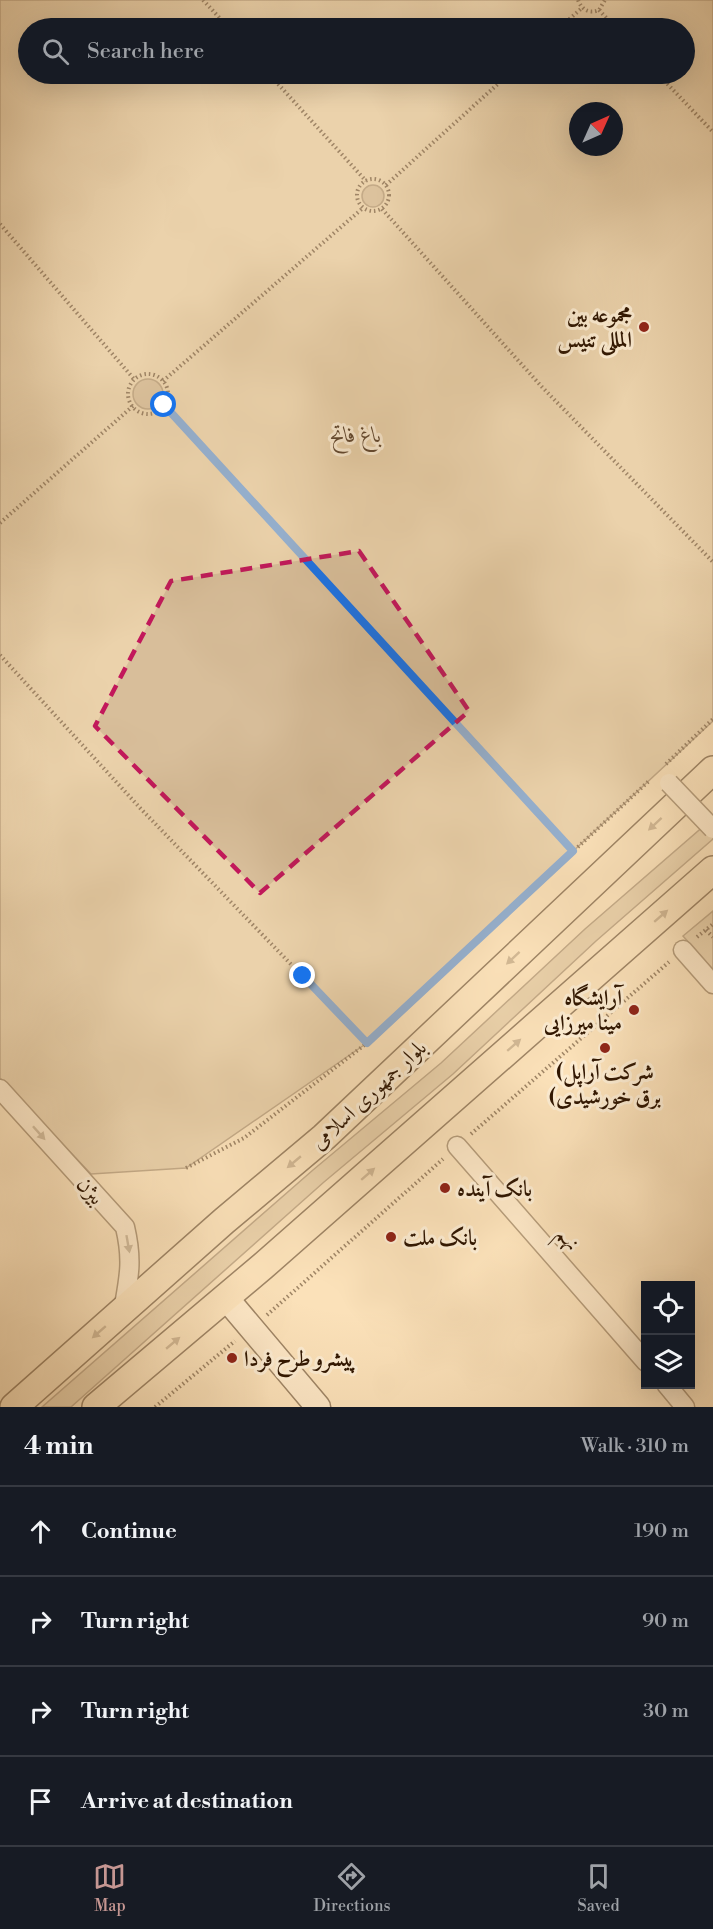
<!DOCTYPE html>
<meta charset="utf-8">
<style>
body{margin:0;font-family:"Libre Bodoni",Amiri,serif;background:#20242c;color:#f1f3f6}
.controls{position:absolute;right:18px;bottom:18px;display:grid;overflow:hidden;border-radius:0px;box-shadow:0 6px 24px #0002}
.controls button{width:54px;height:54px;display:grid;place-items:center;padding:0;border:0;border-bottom:2px solid #363941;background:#171b24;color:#f1f3f6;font:30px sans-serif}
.compass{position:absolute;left:569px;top:102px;width:54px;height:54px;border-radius:50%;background:#171b24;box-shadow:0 6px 24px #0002;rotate:45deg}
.stop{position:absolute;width:18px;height:18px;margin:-14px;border:4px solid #1a73e8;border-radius:50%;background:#fff}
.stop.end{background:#1a73e8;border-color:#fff;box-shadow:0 2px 6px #0008}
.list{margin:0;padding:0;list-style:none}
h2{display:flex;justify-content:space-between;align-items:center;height:78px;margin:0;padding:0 24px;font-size:26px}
h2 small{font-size:20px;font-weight:400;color:#9ea1a6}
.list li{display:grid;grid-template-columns:39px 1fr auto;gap:18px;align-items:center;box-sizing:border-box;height:90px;padding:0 24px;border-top:2px solid #363941}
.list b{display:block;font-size:22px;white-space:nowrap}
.list em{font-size:20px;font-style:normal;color:#9ea1a6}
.icon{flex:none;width:33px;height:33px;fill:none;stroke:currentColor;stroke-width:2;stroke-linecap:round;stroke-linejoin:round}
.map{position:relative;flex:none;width:713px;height:1407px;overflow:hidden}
.search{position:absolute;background:#171b24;box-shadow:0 6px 24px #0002;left:18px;right:18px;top:18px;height:66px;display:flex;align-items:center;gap:15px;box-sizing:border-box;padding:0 21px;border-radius:33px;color:#9ea1a6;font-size:22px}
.sheet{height:438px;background:#171b24}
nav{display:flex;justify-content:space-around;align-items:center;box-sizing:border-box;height:84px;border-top:2px solid #363941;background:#171b24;font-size:16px;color:#9ea1a6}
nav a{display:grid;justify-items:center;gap:3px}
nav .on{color:#c59692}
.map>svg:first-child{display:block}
</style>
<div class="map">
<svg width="713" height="1407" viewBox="0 0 713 1407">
<rect width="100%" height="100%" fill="#fbe1b9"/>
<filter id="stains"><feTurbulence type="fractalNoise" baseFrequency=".00333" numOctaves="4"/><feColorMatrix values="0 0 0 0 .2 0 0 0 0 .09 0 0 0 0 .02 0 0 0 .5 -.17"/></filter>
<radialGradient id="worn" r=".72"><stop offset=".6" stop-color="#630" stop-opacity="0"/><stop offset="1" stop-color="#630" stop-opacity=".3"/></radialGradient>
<!-- green -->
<g fill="#d8be9a" stroke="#846a4e" stroke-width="1.5" fill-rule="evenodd">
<path d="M 0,0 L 713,0 L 713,721 L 367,1043 L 186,1168 L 91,1174 L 0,1078 ZM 28,28 L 684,28 L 684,74 L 28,74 ZM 578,111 L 614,111 L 614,147 L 578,147 Z"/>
<path d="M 713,818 L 713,839 L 596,941 L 453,1074 L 324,1182 L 71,1407 L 42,1407 L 313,1170 L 441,1063 L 585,929 Z"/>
<path d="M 713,911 L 713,970 L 683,936 Z"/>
</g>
<!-- water -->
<g fill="#b69c7a" stroke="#80664a" stroke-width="1.5">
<circle cx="373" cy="196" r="11"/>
<circle cx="148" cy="394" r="15"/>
</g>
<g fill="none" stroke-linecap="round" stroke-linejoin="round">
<defs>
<g id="street">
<path d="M 683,950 L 713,984"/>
<path d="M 0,1089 L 125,1227 C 133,1261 129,1277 123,1311"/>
<path d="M 457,1146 L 646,1362"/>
<path d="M 666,1384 L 685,1407"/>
</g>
<path id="secondary" d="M 226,1298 L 318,1407"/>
<g id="primary">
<path d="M 14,1407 L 224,1221 L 324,1137 L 713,770"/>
<path d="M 96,1407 L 263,1266 L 713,870"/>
</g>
</defs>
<!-- street casing -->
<use href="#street" stroke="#63492f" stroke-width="21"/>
<!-- secondary casing -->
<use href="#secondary" stroke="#301601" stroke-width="27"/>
<!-- primary casing -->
<use href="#primary" stroke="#301601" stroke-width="30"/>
<!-- path -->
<g stroke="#301601" stroke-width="4" stroke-dasharray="1.5 3" stroke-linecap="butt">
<path d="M 203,0 L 229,28"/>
<path d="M 578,0 C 582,10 589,14 599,10 L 605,0"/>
<path d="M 599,10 L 616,28"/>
<path d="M 559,28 L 582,8"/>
<path d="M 269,74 L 366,181"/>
<path d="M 658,74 L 713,132"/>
<circle cx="373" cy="195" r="16"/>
<path d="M 386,185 L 509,74"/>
<path d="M 382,209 L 542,387 L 713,562"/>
<path d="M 0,224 L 134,379"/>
<circle cx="148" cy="394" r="20"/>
<path d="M 163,381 L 363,208"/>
<path d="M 164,405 L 573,851"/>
<path d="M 0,523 L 133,406"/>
<path d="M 0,655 L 141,809 L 367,1043"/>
<path d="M 666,764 L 713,719"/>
<path d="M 706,930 L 713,937"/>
<path d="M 697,937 L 713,924"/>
<path d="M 471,1134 L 669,962"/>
<path d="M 186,1168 L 244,1138 L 367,1043 L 650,780"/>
<path d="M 267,1315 L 443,1159"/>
<path d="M 155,1407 L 235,1341"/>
</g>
<!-- street -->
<use href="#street" stroke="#fcecd2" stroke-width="18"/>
<!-- secondary -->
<use href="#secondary" stroke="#fcecd2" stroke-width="24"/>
<!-- primary -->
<use href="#primary" stroke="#fbe1b9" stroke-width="27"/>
<defs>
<path id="street-bridge" d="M 669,783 L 713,829"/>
</defs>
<!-- street-bridge casing -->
<use href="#street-bridge" stroke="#63492f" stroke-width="21" stroke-linecap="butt"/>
<!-- street-bridge -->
<use href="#street-bridge" stroke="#fcecd2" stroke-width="18"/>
</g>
<!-- one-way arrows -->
<defs><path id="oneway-solid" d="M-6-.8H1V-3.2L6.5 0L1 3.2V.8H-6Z" transform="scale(1.5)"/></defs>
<g fill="#a08666">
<use href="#oneway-solid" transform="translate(655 824) rotate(137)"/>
<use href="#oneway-solid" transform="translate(661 916) rotate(-41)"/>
<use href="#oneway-solid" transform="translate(513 958) rotate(137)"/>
<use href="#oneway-solid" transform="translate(514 1045) rotate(-41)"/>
<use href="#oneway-solid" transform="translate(294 1162) rotate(140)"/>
<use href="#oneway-solid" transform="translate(368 1174) rotate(-41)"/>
<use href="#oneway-solid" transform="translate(99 1332) rotate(139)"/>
<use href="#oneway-solid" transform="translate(173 1343) rotate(-40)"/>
</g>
<g fill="#a08c74">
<use href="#oneway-solid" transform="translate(39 1133) rotate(48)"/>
<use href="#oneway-solid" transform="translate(128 1244) rotate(80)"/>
</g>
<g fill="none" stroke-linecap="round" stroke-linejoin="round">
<!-- route -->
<path stroke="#1a73e8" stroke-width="8" d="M 164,405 L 573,851 L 367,1043 L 303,976"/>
</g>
<!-- marked area -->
<path d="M0 0H713V1407H0ZM 359,551 L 469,711 L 260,893 L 95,726 L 171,581 Z" fill="#fbe1b9" fill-opacity=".55" fill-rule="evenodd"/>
<path fill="none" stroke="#c2185b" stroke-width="4.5" stroke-dasharray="12 8" stroke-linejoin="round" d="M 359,551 L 469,711 L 260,893 L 95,726 L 171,581 Z"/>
<!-- markers -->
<g fill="#8f2418" stroke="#fcecd2" stroke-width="2">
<circle cx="644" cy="327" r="6"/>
<circle cx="634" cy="1010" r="6"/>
<circle cx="605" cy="1048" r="6"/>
<circle cx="445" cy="1188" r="6"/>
<circle cx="391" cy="1237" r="6"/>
<circle cx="232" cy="1358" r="6"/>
</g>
<g text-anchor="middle" stroke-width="6" stroke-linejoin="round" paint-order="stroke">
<!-- poi labels -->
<g font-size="22" font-weight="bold" fill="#301601" stroke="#fcecd2" text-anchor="start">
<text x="632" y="322" text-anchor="end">مجموعه بین<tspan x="632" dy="25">المللی تنیس</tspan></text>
<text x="622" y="1005" text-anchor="end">آرایشگاه<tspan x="622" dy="25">مینا میرزایی</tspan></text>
<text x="605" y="1079" text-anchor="middle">(شرکت آراپل<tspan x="605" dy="25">(برق خورشیدی</tspan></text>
<text x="457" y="1196">بانک آینده</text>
<text x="403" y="1245">بانک ملت</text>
<text x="244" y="1366">پیشرو طرح فردا</text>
</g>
<!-- park labels -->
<g font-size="22" font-style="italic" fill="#62482f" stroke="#fcecd2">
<text x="356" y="442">باغ فاتح</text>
</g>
<!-- street labels -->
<g font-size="22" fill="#301601" stroke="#fcecd2">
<text transform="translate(368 1094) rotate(-43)" y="8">بلوار جمهوری اسلامی</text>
<text transform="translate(91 1190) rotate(48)" y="8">بیژن</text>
<text transform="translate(569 1238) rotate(49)" y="8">نهم</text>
</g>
</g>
<rect width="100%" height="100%" filter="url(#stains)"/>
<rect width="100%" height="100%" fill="url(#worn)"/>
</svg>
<div class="controls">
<button><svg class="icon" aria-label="locate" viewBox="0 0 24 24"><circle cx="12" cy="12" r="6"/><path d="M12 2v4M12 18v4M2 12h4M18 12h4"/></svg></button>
<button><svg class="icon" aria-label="layers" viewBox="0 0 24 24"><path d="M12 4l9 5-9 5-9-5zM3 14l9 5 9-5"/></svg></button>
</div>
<svg class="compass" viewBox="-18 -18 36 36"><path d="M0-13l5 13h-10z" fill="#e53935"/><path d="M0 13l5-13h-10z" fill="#9ea1a6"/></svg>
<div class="stop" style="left:164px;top:405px"></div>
<div class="stop end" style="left:303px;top:976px"></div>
<div class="search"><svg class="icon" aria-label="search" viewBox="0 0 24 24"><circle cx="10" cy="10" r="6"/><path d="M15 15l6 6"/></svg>Search here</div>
</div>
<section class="sheet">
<h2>4 min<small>Walk · 310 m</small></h2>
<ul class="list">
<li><svg class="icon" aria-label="ahead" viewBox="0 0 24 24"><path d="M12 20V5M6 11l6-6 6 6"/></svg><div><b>Continue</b></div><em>190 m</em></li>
<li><svg class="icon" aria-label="right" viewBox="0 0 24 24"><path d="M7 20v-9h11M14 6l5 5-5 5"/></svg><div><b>Turn right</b></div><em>90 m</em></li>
<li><svg class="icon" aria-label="right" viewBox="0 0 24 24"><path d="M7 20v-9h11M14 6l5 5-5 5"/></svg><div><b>Turn right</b></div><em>30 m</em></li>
<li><svg class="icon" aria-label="arrive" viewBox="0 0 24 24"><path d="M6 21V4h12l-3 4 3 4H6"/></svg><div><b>Arrive at destination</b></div></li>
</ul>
</section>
<nav>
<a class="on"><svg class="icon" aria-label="map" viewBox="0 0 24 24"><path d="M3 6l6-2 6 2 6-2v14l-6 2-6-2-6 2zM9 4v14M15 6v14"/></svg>Map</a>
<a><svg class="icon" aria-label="directions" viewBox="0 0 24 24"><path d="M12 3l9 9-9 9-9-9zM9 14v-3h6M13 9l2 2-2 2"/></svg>Directions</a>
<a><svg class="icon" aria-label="saved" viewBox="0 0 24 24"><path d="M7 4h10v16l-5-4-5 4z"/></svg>Saved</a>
</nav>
